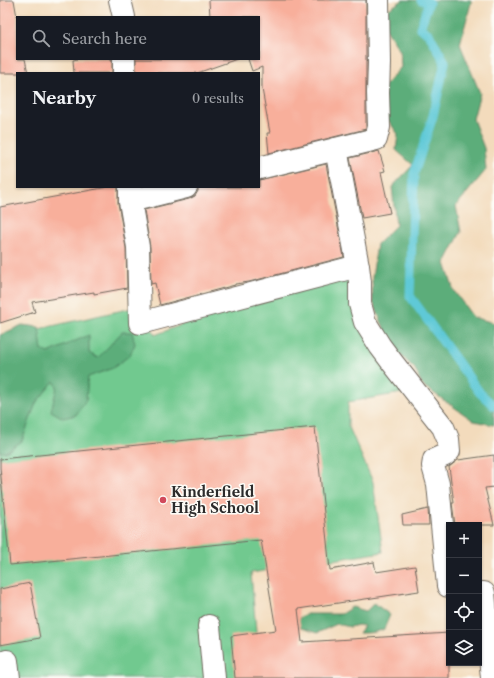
<!DOCTYPE html>
<meta charset="utf-8">
<style>
body{margin:0;font-family:"Libre Caslon Text",serif;background:#242831;color:#f1f3f6}
.controls{position:absolute;right:12px;bottom:12px;display:grid;overflow:hidden;border-radius:0px;box-shadow:0 1px 3px #0004}
.controls button{width:36px;height:36px;display:grid;place-items:center;padding:0;border:0;border-bottom:1px solid #363941;background:#171b24;color:#f1f3f6;font:20px sans-serif}
.list{margin:0;padding:0;list-style:none}
h2{display:flex;justify-content:space-between;align-items:center;height:52px;margin:0;padding:0 16px;font-size:17px}
h2 small{font-size:13px;font-weight:400;color:#9ea1a6}
.icon{flex:none;width:22px;height:22px;fill:none;stroke:currentColor;stroke-width:2;stroke-linecap:round;stroke-linejoin:round}
.map{position:relative;flex:none;width:494px;height:678px;overflow:hidden}
.search{position:absolute;background:#171b24;box-shadow:0 1px 3px #0004;left:16px;top:16px;width:244px;height:44px;display:flex;align-items:center;gap:10px;box-sizing:border-box;padding:0 14px;border-radius:0px;color:#9ea1a6;font-size:15px}
.panel{position:absolute;background:#171b24;box-shadow:0 1px 3px #0004;left:16px;top:72px;width:244px;height:116px;border-radius:0px}
.map>svg:first-child{display:block}
</style>
<div class="map">
<svg width="494" height="678" viewBox="0 0 494 678">
<rect width="100%" height="100%" fill="#fdfcf7"/>
<filter id="ink" filterUnits="userSpaceOnUse"><feTurbulence type="fractalNoise" baseFrequency=".025" numOctaves="2"/><feDisplacementMap in="SourceGraphic" scale="8" xChannelSelector="R" yChannelSelector="G"/><feConvolveMatrix kernelMatrix="1 2 1 2 8 2 1 2 1" color-interpolation-filters="sRGB"/></filter>
<filter id="wash" filterUnits="userSpaceOnUse"><feTurbulence type="fractalNoise" baseFrequency=".012" numOctaves="4" result="noise"/><feDisplacementMap in="SourceGraphic" scale="16" xChannelSelector="R" yChannelSelector="G"/><feGaussianBlur stdDeviation="0.9" result="paint"/><feColorMatrix in="noise" values="0 0 0 0 0 0 0 0 0 0 0 0 0 0 0 0 0 1.4 0 .05"/><feComposite in="paint" operator="in"/></filter>
<g filter="url(#wash)">
<rect width="100%" height="100%" fill="#f3dbbc"/>
<!-- green -->
<path fill="#71c98f" stroke="#4e7a5d" d="M 351,277 L 408,392 L 348,402 L 348,425 L 373,482 L 383,552 L 251,573 L 260,678 L 0,678 L 0,341 L 30,331 L 141,306 L 155,335 L 285,285 Z"/>
<!-- forest -->
<g fill="#5cad7a" stroke="#446c52">
<path d="M 403,0 L 471,0 L 471,3 L 460,44 L 480,93 L 473,119 L 484,148 L 486,170 L 456,206 L 461,232 L 445,263 L 454,291 L 473,317 L 494,323 L 494,425 L 493,425 L 474,421 L 422,385 L 415,369 L 392,347 L 373,302 L 372,278 L 377,244 L 396,225 L 392,187 L 413,165 L 396,150 L 398,134 L 380,109 L 378,93 L 401,67 L 400,51 L 380,20 L 381,14 Z"/>
<path d="M 22,325 L 39,327 L 42,350 L 48,353 L 89,335 L 89,353 L 98,358 L 122,332 L 132,332 L 135,344 L 130,355 L 113,368 L 88,377 L 86,400 L 76,415 L 63,418 L 51,411 L 57,387 L 54,381 L 36,403 L 22,441 L 6,452 L 0,452 L 0,335 Z"/>
<path d="M 374,603 L 390,615 L 384,629 C 376,633 368,633 359,633 L 364,626 L 358,625 L 350,627 L 337,624 L 317,633 L 298,627 L 298,619 L 305,614 L 341,614 L 352,607 L 366,611 Z"/>
</g>
<g fill="none" stroke-linecap="round" stroke-linejoin="round">
<!-- stream -->
<path stroke="#5ec9d7" stroke-width="9" d="M 421,0 L 429,2 L 420,28 L 429,34 L 445,62 L 433,116 L 414,174 L 410,296 L 480,393 L 494,406"/>
</g>
<g id="blocks">
<!-- building -->
<g fill="#f8af9b">
<path d="M 0,0 L 14,0 L 17,17 L 17,59 L 25,59 L 28,73 L 0,73 Z"/>
<path d="M 209,0 L 366,0 L 366,129 L 269,153 L 267,133 L 270,133 L 262,89 L 262,67 L 252,71 L 248,59 L 259,59 L 259,17 L 210,17 Z"/>
<path d="M 78,59 L 112,59 L 112,73 L 74,73 L 73,60 Z"/>
<path d="M 136,59 L 237,59 L 197,73 L 136,73 Z"/>
<path d="M 379,151 L 385,171 L 381,172 L 390,213 L 362,218 L 350,158 Z"/>
<path d="M 326,164 L 344,257 L 249,282 L 235,284 L 235,285 L 160,305 L 155,283 L 151,284 L 150,247 L 144,210 L 189,199 L 195,196 L 198,191 L 198,187 L 259,187 L 259,180 Z"/>
<path d="M 108,187 L 118,187 L 118,203 L 126,248 L 127,288 L 94,294 L 94,292 L 32,302 L 35,312 L 0,323 L 0,207 Z"/>
<path d="M 315,427 L 330,570 L 374,562 L 376,572 L 415,566 L 419,591 L 298,609 L 302,642 L 449,633 L 449,678 L 235,678 L 231,636 L 276,630 L 261,540 L 10,565 L 0,468 L 0,459 Z"/>
<path d="M 494,455 L 494,487 L 485,488 L 494,525 L 455,525 L 452,503 L 454,503 L 449,467 L 458,460 Z"/>
<path d="M 428,509 L 429,525 L 403,525 L 402,515 Z"/>
<path d="M 30,583 L 40,638 L 0,645 L 0,589 Z"/>
</g>
</g>
</g>
<g filter="url(#ink)">
<use href="#blocks" fill-opacity="0" stroke="#71695e" stroke-width="1"/>
<g fill="none" stroke-linecap="round" stroke-linejoin="round">
<defs>
<g id="minor">
<path d="M 120,0 L 124,17"/>
<path d="M 378,0 L 379,63 L 378,93 L 379,127 L 376,139 L 336,149 L 358,266 L 360,282 L 360,304 L 365,322 L 380,346 L 392,362 L 443,427 L 448,439 L 449,451 L 445,455 L 434,460 L 433,466 L 438,484 L 448,586 L 449,586"/>
<path d="M 124,59 L 124,73"/>
<path d="M 259,168 L 336,149"/>
<path d="M 130,187 L 130,201 L 138,247 L 140,323 L 358,266"/>
<path d="M 130,201 L 186,187"/>
<path d="M 479,593 L 484,593 L 492,678"/>
<path d="M 209,626 L 214,678"/>
<path d="M 7,661 L 9,678"/>
</g>
</defs>
<!-- minor casing -->
<use href="#minor" stroke="#71695e" stroke-width="24"/>
<!-- minor -->
<use href="#minor" stroke="#fff" stroke-width="22"/>
</g>
</g>
<!-- markers -->
<circle fill="#d1495b" stroke="#fdfcf7" stroke-width="1.5" cx="163" cy="500" r="4"/>
<g text-anchor="middle" stroke-width="3" stroke-linejoin="round" paint-order="stroke">
<!-- poi labels -->
<g font-size="14" font-weight="bold" fill="#2b2b2b" stroke="#fdfcf7" text-anchor="start">
<text x="171" y="497">Kinderfield<tspan x="171" dy="16">High School</tspan></text>
</g>
</g>
</svg>
<div class="controls">
<button>+</button>
<button>−</button>
<button><svg class="icon" aria-label="locate" viewBox="0 0 24 24"><circle cx="12" cy="12" r="6"/><path d="M12 2v4M12 18v4M2 12h4M18 12h4"/></svg></button>
<button><svg class="icon" aria-label="layers" viewBox="0 0 24 24"><path d="M12 4l9 5-9 5-9-5zM3 14l9 5 9-5"/></svg></button>
</div>
<div class="search"><svg class="icon" aria-label="search" viewBox="0 0 24 24"><circle cx="10" cy="10" r="6"/><path d="M15 15l6 6"/></svg>Search here</div>
<section class="panel">
<h2>Nearby<small>0 results</small></h2>
<ul class="list">
</ul>
</section>
</div>
